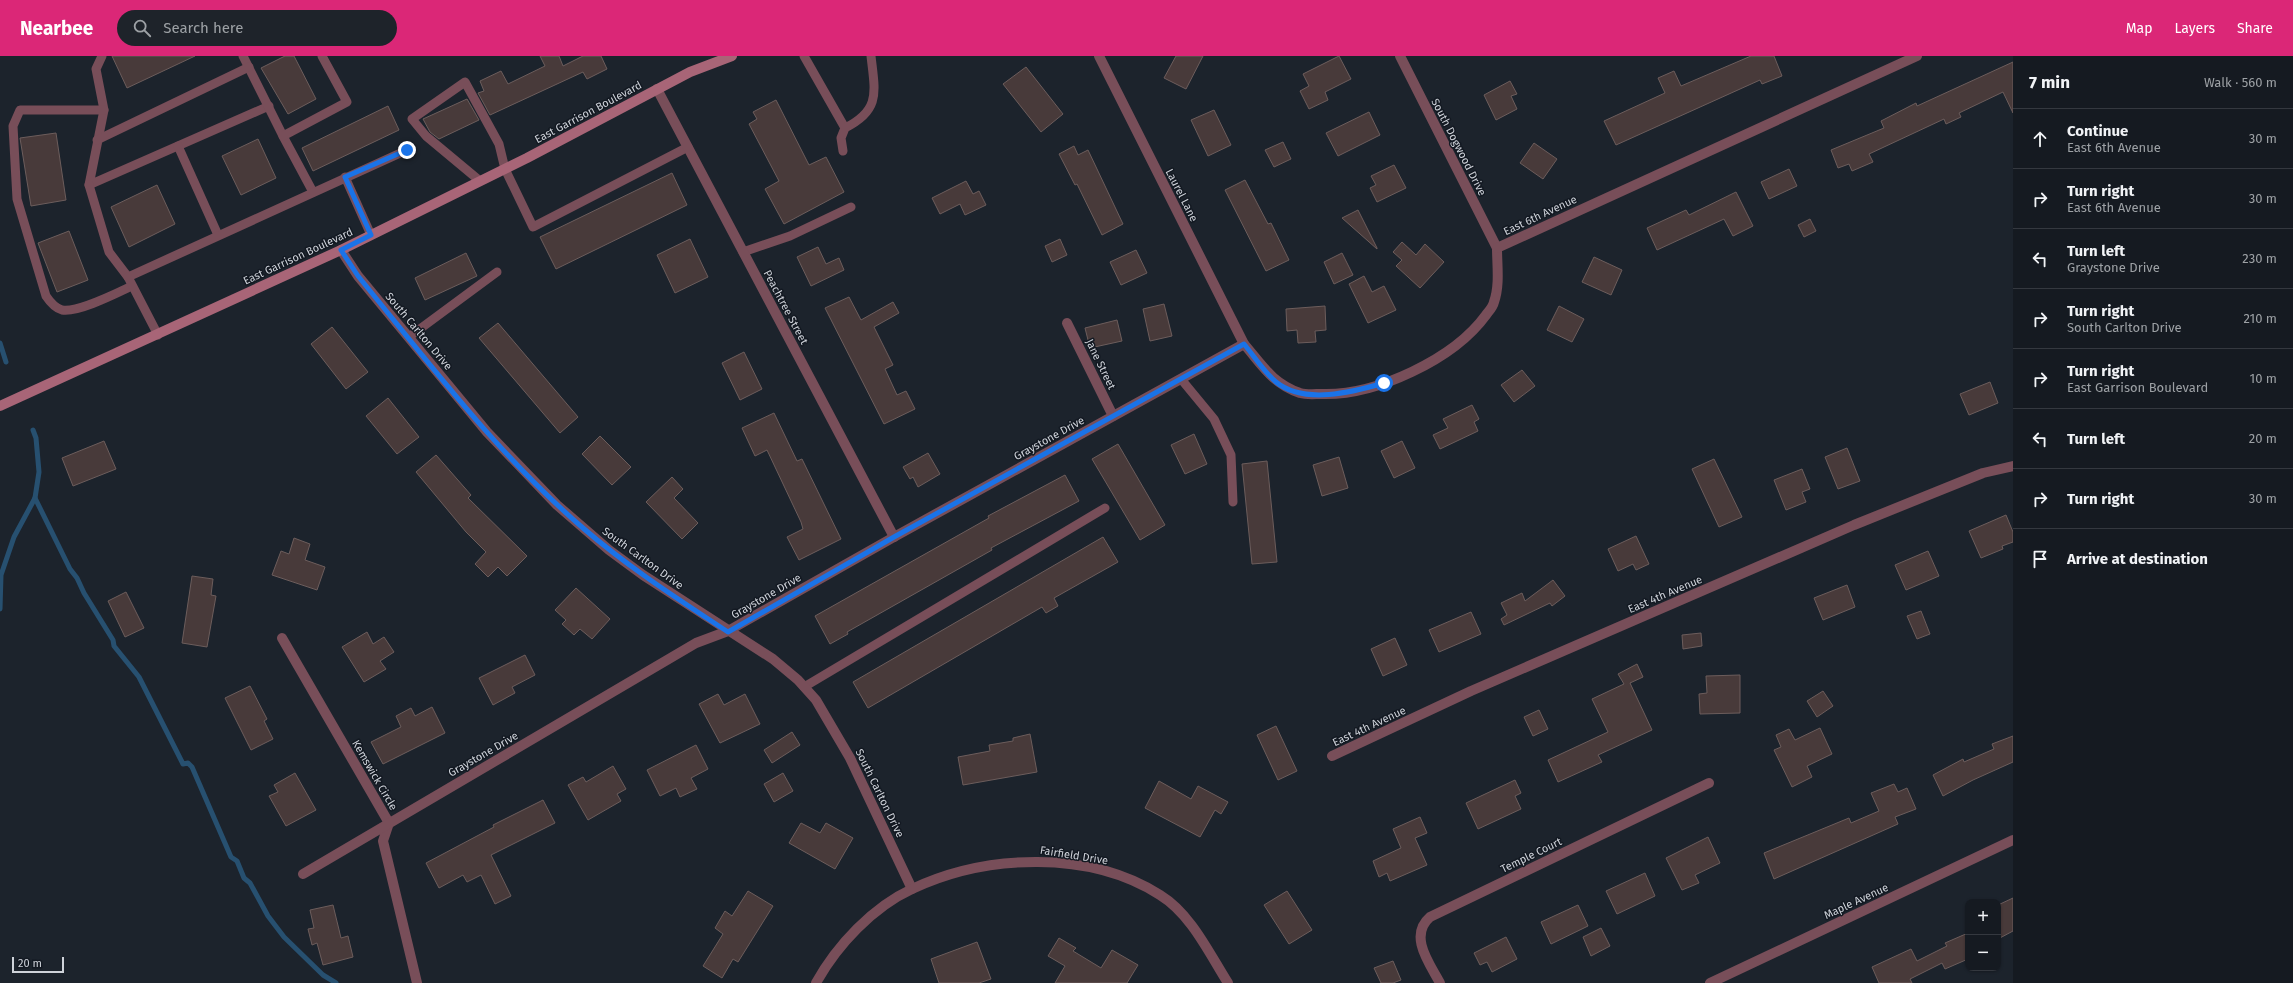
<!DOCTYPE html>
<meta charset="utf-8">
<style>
body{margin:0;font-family:"Fira Sans",sans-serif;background:#1e232a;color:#f1f3f6}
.controls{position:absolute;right:12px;bottom:12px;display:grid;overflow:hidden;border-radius:8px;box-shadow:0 1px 3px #0004}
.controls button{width:36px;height:36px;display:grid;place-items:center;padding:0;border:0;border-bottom:1px solid #34383f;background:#151a21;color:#f1f3f6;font:20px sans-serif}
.scale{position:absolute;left:12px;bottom:10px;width:52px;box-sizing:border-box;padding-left:4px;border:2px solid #cfd3da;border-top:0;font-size:11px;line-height:14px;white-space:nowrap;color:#cfd3da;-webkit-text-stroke:3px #131922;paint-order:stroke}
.stop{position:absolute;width:12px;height:12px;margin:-9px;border:3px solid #1a73e8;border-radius:50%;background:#fff}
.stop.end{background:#1a73e8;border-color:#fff;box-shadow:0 1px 4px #0008}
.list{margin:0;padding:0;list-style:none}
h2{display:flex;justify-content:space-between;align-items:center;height:52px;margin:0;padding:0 16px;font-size:17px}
h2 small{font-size:13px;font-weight:400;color:#9da1a5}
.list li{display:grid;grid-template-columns:26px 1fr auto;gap:12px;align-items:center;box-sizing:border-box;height:60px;padding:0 16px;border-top:1px solid #34383f}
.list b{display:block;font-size:15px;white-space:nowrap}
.list p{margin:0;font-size:13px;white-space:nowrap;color:#9da1a5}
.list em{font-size:13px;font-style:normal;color:#9da1a5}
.icon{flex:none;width:22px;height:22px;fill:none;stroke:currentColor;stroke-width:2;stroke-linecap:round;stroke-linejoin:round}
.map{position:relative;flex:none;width:2013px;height:927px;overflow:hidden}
header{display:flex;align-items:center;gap:24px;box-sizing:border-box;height:56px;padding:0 20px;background:#db2777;color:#fff}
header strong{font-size:19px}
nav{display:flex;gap:22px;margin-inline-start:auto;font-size:14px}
.search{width:280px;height:36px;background:#1e232a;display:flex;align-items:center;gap:10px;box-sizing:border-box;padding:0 14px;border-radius:22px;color:#9da1a5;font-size:15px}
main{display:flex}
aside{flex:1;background:#151a21}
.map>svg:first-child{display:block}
</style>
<header>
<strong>Nearbee</strong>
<div class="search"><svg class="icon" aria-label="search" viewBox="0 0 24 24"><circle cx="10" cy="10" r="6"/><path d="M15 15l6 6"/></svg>Search here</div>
<nav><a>Map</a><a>Layers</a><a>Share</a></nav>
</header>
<main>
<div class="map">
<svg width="2013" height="927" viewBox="0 0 2013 927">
<rect width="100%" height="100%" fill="#1c232c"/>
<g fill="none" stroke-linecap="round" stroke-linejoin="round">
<!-- stream -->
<g stroke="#275070" stroke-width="5">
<path d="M 0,287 L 6,306"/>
<path d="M 35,442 L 70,513 L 77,522 L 84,537 L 113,584 L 114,590 L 139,621 L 183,708 L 188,707 L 192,711 L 231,801 L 237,805 L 244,822 L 250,827 L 268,860 L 284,881 L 323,919 L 336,927"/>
<path d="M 0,553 L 1,519 L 14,481 L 35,442 L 39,416 L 36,382 L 33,374"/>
</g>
</g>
<!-- building -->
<g fill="#483a3a" stroke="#6c5d5c">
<path d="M 112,0 L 195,0 L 127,32 Z"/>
<path d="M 285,0 L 294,0 L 316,43 L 288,58 L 261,12 Z"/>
<path d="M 540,0 L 559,0 L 563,10 L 583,0 L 601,0 L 607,13 L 587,23 L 583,16 L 490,59 L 478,37 L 484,35 L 480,25 L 501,15 L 508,28 L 545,10 Z"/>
<path d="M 1176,0 L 1203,0 L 1186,33 L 1164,22 Z"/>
<path d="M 1339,0 L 1351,23 L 1325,36 L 1328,44 L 1309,53 L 1300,35 L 1309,30 L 1303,18 Z"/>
<path d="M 1751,0 L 1774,0 L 1782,20 L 1762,28 L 1760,24 L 1616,89 L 1604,65 L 1665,37 L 1658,22 L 1674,15 L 1681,30 Z"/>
<path d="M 2013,6 L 2013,57 L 2003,36 L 1959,57 L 1961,61 L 1946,68 L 1944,63 L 1869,98 L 1873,106 L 1852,115 L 1849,108 L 1838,112 L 1831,94 L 1884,72 L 1881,65 L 1916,47 L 1917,50 Z"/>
<path d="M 1026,11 L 1063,58 L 1041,76 L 1003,28 Z"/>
<path d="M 1510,25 L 1517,38 L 1511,40 L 1517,53 L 1496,64 L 1484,39 Z"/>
<path d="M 467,43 L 479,64 L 439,83 L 430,76 L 423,63 Z"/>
<path d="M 776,44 L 809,109 L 826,101 L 844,136 L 784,168 L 765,133 L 779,125 L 749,68 L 757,63 L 753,56 Z"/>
<path d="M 388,50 L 399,74 L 313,115 L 302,92 Z"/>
<path d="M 1214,54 L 1231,89 L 1208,100 L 1191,64 Z"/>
<path d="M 1369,56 L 1380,79 L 1338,100 L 1326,77 Z"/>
<path d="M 56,77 L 66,144 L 31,150 L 20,82 Z"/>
<path d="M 258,83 L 276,122 L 241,139 L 222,100 Z"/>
<path d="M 1283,86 L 1291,103 L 1274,111 L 1265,94 Z"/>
<path d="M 1534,87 L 1557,103 L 1543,123 L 1520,107 Z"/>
<path d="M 1074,90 L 1078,99 L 1088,94 L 1123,168 L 1102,179 L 1077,128 L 1075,129 L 1059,98 Z"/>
<path d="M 1394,109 L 1406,132 L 1377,146 L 1370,132 L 1376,129 L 1371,120 Z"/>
<path d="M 1789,113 L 1797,130 L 1769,143 L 1761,126 Z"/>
<path d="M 672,117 L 687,149 L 556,213 L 540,181 Z"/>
<path d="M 1245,124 L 1268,168 L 1271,167 L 1289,204 L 1266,215 L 1225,134 Z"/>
<path d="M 966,125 L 973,138 L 979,135 L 986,149 L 965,159 L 960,148 L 940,158 L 932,142 Z"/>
<path d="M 157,129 L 175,168 L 129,191 L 111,151 Z"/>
<path d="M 1736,136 L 1753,170 L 1733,180 L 1724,163 L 1657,194 L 1647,172 L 1686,154 L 1689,159 Z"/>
<path d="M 1358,154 L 1377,192 L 1377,193 L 1342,162 Z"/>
<path d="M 1810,163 L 1816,175 L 1804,181 L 1798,169 Z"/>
<path d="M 69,175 L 88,224 L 57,236 L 38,187 Z"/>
<path d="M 690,183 L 708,221 L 675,237 L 657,199 Z"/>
<path d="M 1060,183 L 1067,199 L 1052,206 L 1045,190 Z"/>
<path d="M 1402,186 L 1416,199 L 1425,188 L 1444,206 L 1420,232 L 1396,210 L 1402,204 L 1393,196 Z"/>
<path d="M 818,191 L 826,208 L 839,202 L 844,214 L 811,230 L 797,201 Z"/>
<path d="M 1136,194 L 1147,217 L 1121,229 L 1110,206 Z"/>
<path d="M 466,197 L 477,220 L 425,244 L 415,222 Z"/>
<path d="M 1342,197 L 1353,219 L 1334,228 L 1324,206 Z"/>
<path d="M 1594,201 L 1622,214 L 1611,239 L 1582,226 Z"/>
<path d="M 1364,220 L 1372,236 L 1384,230 L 1396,254 L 1368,267 L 1349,228 Z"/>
<path d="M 849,241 L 861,264 L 893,246 L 899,257 L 874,271 L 893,309 L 885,313 L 897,339 L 906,335 L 915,353 L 884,368 L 825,252 Z"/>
<path d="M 1164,248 L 1172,280 L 1150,285 L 1143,253 Z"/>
<path d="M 1325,250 L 1326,274 L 1315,275 L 1316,286 L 1298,287 L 1297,274 L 1287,275 L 1286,253 Z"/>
<path d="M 1559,250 L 1584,263 L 1572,286 L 1547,274 Z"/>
<path d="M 1117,264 L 1122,285 L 1090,292 L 1085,272 Z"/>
<path d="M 498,267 L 578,361 L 560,377 L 479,282 Z"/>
<path d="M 332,271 L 368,316 L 346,333 L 311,288 Z"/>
<path d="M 744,296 L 762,333 L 740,344 L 722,307 Z"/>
<path d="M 1522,314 L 1535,330 L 1514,346 L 1501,329 Z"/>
<path d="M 1990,326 L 1998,347 L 1969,359 L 1960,338 Z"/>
<path d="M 388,342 L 419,381 L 397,398 L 366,360 Z"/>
<path d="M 1472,349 L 1479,363 L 1474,366 L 1478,375 L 1440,393 L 1433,379 L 1448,372 L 1443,363 Z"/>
<path d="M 774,357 L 797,405 L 802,403 L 841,483 L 799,504 L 787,481 L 803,473 L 801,466 L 767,394 L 755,400 L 742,372 Z"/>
<path d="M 1194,378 L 1207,408 L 1185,418 L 1171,389 Z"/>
<path d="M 600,380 L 631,411 L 612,429 L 582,398 Z"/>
<path d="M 104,385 L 116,413 L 73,430 L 62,402 Z"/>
<path d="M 1402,385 L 1415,412 L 1394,422 L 1381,395 Z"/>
<path d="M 1118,388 L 1165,469 L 1140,484 L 1092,403 Z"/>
<path d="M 1847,392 L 1860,425 L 1838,433 L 1825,401 Z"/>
<path d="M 928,397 L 940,418 L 918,431 L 913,421 L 910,423 L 903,411 Z"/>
<path d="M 436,399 L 471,439 L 468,442 L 527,500 L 507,520 L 498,511 L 488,521 L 475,508 L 486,496 L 466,476 L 416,416 Z"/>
<path d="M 1339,401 L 1348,432 L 1322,440 L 1313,409 Z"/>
<path d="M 1714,403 L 1742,461 L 1719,471 L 1692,413 Z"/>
<path d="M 1267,405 L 1277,506 L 1252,508 L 1242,408 Z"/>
<path d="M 1802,413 L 1810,433 L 1802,436 L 1806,446 L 1786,454 L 1774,424 Z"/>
<path d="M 1065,419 L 1079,445 L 991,492 L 992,494 L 847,576 L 848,578 L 830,588 L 815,560 L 989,462 L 988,460 Z"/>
<path d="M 672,421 L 683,433 L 674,442 L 698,467 L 682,483 L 646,446 Z"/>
<path d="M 2006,459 L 2013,476 L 2013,486 L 2002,490 L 2003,493 L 1981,502 L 1969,475 Z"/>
<path d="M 1636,480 L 1649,508 L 1636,514 L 1633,508 L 1618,515 L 1608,493 Z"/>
<path d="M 1103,481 L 1118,506 L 1054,542 L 1058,550 L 1046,557 L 1042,551 L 868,652 L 853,626 Z"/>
<path d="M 294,482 L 310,488 L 305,504 L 325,511 L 317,534 L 272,519 L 281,495 L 289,498 Z"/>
<path d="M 1928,495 L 1939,520 L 1906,534 L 1895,509 Z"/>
<path d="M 192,520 L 213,523 L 211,539 L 216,540 L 207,591 L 182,587 Z"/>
<path d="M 1553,524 L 1565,540 L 1552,550 L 1550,547 L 1504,569 L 1501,563 L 1507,559 L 1501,547 L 1522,537 L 1525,545 Z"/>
<path d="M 1847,529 L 1855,551 L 1823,564 L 1814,542 Z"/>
<path d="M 576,532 L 610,563 L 592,583 L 580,573 L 574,579 L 562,568 L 566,564 L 555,554 Z"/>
<path d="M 126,536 L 144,572 L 125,581 L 108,545 Z"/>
<path d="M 1921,555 L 1930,578 L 1917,583 L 1907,560 Z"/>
<path d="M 1471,556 L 1481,578 L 1439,596 L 1429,574 Z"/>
<path d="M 367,576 L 373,588 L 384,581 L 394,596 L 380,605 L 386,613 L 364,626 L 342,591 Z"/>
<path d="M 1701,577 L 1702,590 L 1683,593 L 1682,579 Z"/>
<path d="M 1395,582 L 1407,609 L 1383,620 L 1371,593 Z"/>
<path d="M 525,599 L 535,619 L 512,631 L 515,637 L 493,649 L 479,622 Z"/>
<path d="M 1637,608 L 1643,621 L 1630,627 L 1652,674 L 1598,699 L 1602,706 L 1558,726 L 1548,704 L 1608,676 L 1592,643 L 1624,628 L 1618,618 Z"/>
<path d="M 1740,619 L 1740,657 L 1700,658 L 1699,638 L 1707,637 L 1706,620 Z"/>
<path d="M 250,630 L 267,663 L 264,665 L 273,683 L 251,694 L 225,642 Z"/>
<path d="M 1823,635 L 1833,650 L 1817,661 L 1807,645 Z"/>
<path d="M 718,638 L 724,649 L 745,638 L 760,668 L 720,687 L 699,648 Z"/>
<path d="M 432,651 L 445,677 L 383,708 L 371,686 L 401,671 L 396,660 L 411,652 L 415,660 Z"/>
<path d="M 1539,654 L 1548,673 L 1533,680 L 1524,661 Z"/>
<path d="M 1276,670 L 1297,715 L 1278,724 L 1257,679 Z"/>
<path d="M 1820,672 L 1832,698 L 1807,710 L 1812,721 L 1792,731 L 1774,694 L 1781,691 L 1776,679 L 1789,673 L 1795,684 Z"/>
<path d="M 792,676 L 800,689 L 772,707 L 764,694 Z"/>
<path d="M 1030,678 L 1037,716 L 963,729 L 958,701 L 990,695 L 989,689 L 1013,685 L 1013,682 Z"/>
<path d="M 2013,680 L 2013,706 L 1973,724 L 1943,740 L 1933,719 L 1963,703 L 1964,706 L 1994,693 L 1992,688 Z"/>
<path d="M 696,689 L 708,713 L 691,722 L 697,733 L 680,741 L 676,732 L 660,740 L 647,714 Z"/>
<path d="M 613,710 L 626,733 L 617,738 L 621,745 L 588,764 L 568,729 L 583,721 L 586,726 Z"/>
<path d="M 295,717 L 316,754 L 286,770 L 269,740 L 278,736 L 274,729 Z"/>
<path d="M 783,717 L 793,735 L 774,746 L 764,728 Z"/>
<path d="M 1515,724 L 1521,737 L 1515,740 L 1521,753 L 1478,773 L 1466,747 Z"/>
<path d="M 1159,725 L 1191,743 L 1198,730 L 1228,746 L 1221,758 L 1215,754 L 1200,781 L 1145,752 Z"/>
<path d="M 1894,728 L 1898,736 L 1907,732 L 1916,753 L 1895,761 L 1898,768 L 1774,823 L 1764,797 L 1849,762 L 1851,767 L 1879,755 L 1871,737 Z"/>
<path d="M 543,744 L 555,767 L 491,799 L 511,840 L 495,848 L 481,819 L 467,826 L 463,819 L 439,832 L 426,807 L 494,771 L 493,769 Z"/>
<path d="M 1420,761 L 1427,777 L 1415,782 L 1427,809 L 1390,825 L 1387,817 L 1379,821 L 1373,805 L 1401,792 L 1393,773 Z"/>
<path d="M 801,767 L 820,777 L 826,767 L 853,782 L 835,813 L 789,787 Z"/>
<path d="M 1708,781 L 1720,807 L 1695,819 L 1699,827 L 1682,834 L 1666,802 Z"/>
<path d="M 1645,817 L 1655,840 L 1617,858 L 1606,835 Z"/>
<path d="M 748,835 L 773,850 L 738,906 L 733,903 L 722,922 L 703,910 L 723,878 L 715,872 L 725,855 L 732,860 Z"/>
<path d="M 1287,835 L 1312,874 L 1289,888 L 1264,849 Z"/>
<path d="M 2013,842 L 2013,875 L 1998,883 L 1998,849 Z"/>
<path d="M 333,849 L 341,882 L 348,880 L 353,901 L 323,909 L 317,887 L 312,889 L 308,873 L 314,872 L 310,854 Z"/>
<path d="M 1578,849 L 1588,870 L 1551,888 L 1541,866 Z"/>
<path d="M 1601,872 L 1610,890 L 1591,900 L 1583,881 Z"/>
<path d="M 1968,877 L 1968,903 L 1945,913 L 1942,907 L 1910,923 L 1912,927 L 1879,927 L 1872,911 L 1911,893 L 1917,905 L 1947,890 L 1945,887 Z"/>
<path d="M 1506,881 L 1517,903 L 1492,916 L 1487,906 L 1480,909 L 1474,897 Z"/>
<path d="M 1059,882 L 1076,892 L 1073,895 L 1101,912 L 1112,894 L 1138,909 L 1127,927 L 1055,927 L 1065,910 L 1048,900 Z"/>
<path d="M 977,886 L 991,923 L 979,927 L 939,927 L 931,903 Z"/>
<path d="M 1393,905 L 1401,924 L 1393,927 L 1381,927 L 1374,912 Z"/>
</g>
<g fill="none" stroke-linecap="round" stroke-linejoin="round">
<!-- service -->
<g stroke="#784e59" stroke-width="9">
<path d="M 102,0 L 96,13 L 104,54 L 89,129 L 269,50"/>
<path d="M 243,0 L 283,80 L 313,136"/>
<path d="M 804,0 L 845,72"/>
<path d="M 104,54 L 20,54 L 13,70 L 17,143 L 46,240 C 50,246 55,252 62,254 C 78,257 117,237 132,230"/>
<path d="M 283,80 L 347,46 L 322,0"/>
<path d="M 97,84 L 249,11"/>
<path d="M 178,90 L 218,179"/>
<path d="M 843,95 L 841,82 L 845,72 C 881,54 875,36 871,0"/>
<path d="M 345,121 L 371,179"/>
<path d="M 480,125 L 426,80 L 412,63 L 465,26 L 499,88 L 505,113 L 533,171 L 688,91"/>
<path d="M 89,129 L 109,196 L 128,221"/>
<path d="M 743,196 L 790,180 L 851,151"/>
<path d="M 158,279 L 128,221 L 407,94"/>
<path d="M 409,281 L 497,216"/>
<path d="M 1181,323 L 1214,363 L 1231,399 L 1233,446"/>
<path d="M 804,631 L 1105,452"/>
</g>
<!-- minor -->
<g stroke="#784e59" stroke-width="10">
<path d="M 1099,0 L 1244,288 C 1263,310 1272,327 1300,337 C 1307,339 1315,338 1321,338 C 1376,340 1454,303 1486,259 C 1489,255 1493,251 1494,246 C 1500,229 1497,209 1497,192 L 1400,0"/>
<path d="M 657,33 L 894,481"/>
<path d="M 1497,192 L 1917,0"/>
<path d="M 341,194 L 358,220 L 487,376 L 557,449 L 609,494 L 643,519 L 773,603 L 798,624 L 816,644 L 850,702 L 912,833"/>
<path d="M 1067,267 L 1113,360"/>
<path d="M 282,582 L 389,767 L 383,785 L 417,927"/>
<path d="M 1332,700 L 1471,635 L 1854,469 L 1983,417 L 2013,410"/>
<path d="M 303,818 L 696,587 L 728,575 L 894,481 L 1244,288"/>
<path d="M 816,927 C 837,889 873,851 912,833 C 986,798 1090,794 1160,839 C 1191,858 1209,897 1228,927"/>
<path d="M 1440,927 C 1430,908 1408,880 1430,861 L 1709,727"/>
<path d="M 1710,927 L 2013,784"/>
</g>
<!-- secondary -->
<path stroke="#a86577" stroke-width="10" d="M 0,350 L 341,194 L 527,102 L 690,16 L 732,0"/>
</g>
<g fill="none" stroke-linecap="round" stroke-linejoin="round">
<!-- route -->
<path stroke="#1a73e8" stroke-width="5" d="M 407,94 L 345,121 L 371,179 L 341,194 L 358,220 C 429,307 498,399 583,472 C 628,511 678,543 728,576 L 894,481 L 1244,288 C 1254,300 1264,316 1276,326 C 1304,349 1353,336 1384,327"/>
</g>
<g text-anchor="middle" stroke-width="3" stroke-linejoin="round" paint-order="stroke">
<!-- street labels -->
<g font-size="11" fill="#cfd3da" stroke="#131922">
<text transform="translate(588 56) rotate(-28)" y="4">East Garrison Boulevard</text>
<text transform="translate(1459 91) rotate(63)" y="4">South Dogwood Drive</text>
<text transform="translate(1182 139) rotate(63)" y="4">Laurel Lane</text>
<text transform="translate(1540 159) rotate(-25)" y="4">East 6th Avenue</text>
<text transform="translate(298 200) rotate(-25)" y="4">East Garrison Boulevard</text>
<text transform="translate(786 251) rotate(62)" y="4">Peachtree Street</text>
<text transform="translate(419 275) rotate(50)" y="4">South Carlton Drive</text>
<text transform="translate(1101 308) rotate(64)" y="4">Jane Street</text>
<text transform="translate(1049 382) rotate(-29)" y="4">Graystone Drive</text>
<text transform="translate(643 502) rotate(36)" y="4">South Carlton Drive</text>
<text transform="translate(1665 538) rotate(-23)" y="4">East 4th Avenue</text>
<text transform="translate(766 540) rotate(-30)" y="4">Graystone Drive</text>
<text transform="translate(1369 670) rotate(-25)" y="4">East 4th Avenue</text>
<text transform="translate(483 698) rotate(-30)" y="4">Graystone Drive</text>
<text transform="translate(375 719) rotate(60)" y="4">Kemswick Circle</text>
<text transform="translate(880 737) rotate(64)" y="4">South Carlton Drive</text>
<text transform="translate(1074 799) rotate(9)" y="4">Fairfield Drive</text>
<text transform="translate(1531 799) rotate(-26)" y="4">Temple Court</text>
<text transform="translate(1856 845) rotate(-25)" y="4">Maple Avenue</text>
</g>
</g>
</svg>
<div class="controls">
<button>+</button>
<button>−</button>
</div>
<div class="scale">20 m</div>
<div class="stop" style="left:1384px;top:327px"></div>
<div class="stop end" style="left:407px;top:94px"></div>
</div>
<aside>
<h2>7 min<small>Walk · 560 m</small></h2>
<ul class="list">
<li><svg class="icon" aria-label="ahead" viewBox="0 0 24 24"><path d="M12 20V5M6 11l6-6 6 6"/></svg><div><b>Continue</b><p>East 6th Avenue</p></div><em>30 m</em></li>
<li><svg class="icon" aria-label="right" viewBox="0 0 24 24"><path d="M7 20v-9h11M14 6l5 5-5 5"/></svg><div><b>Turn right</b><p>East 6th Avenue</p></div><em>30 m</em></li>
<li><svg class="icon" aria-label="left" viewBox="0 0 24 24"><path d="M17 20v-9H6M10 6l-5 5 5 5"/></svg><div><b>Turn left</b><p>Graystone Drive</p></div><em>230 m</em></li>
<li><svg class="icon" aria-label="right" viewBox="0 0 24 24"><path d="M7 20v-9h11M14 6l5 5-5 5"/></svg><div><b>Turn right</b><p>South Carlton Drive</p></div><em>210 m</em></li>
<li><svg class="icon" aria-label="right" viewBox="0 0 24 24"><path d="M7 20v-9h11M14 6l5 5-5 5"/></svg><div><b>Turn right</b><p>East Garrison Boulevard</p></div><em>10 m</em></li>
<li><svg class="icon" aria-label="left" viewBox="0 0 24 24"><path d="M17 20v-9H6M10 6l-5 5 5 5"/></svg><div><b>Turn left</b></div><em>20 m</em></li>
<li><svg class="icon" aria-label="right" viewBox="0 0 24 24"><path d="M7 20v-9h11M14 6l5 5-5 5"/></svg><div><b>Turn right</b></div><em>30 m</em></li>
<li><svg class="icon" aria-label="arrive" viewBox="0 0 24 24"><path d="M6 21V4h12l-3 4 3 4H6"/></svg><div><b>Arrive at destination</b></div></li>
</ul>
</aside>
</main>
